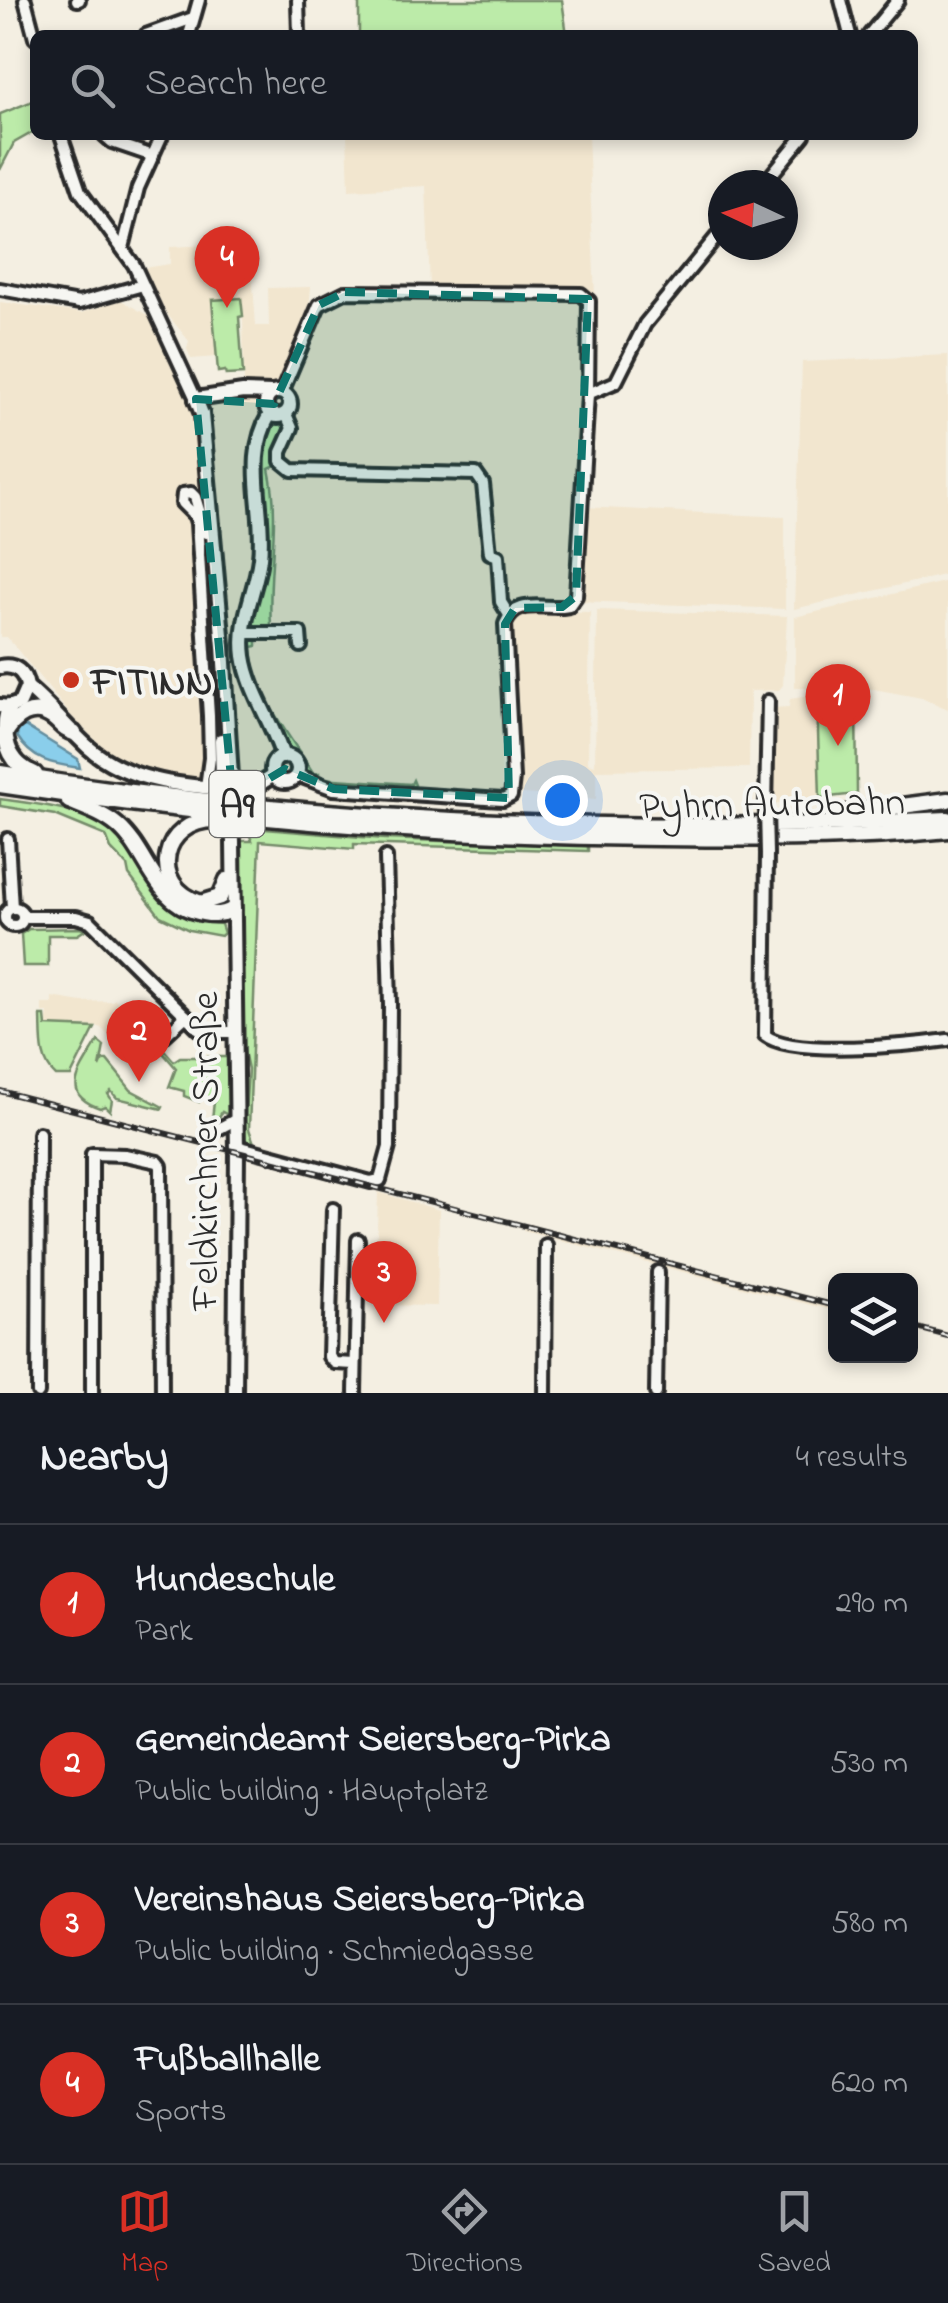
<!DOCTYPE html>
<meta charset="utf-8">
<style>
body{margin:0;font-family:"Indie Flower",sans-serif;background:#242831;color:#f1f3f6}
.controls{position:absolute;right:30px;bottom:30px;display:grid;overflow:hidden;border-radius:15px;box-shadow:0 5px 15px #0003}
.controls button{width:90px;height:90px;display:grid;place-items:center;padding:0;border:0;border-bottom:2px solid #363941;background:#171b24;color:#f1f3f6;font:50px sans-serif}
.compass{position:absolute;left:708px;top:170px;width:90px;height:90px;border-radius:50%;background:#171b24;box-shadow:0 5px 15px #0003;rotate:274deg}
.you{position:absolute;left:562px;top:800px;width:35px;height:35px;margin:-25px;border:8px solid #fff;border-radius:50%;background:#1a73e8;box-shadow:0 0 0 15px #1a73e833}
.badge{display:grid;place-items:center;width:65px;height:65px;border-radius:50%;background:#d93025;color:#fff;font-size:32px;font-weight:700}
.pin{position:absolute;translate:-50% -82px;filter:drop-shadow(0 2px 5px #0008)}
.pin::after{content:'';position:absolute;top:52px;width:35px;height:30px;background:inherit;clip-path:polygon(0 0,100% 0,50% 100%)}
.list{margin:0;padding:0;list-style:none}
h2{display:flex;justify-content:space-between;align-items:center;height:130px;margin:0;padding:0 40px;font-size:42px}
h2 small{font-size:32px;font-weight:400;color:#9ea1a6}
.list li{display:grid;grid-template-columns:65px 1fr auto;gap:30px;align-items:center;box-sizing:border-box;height:160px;padding:0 40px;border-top:2px solid #363941}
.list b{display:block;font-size:38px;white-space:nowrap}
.list p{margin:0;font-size:32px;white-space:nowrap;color:#9ea1a6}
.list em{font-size:32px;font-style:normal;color:#9ea1a6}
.icon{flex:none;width:55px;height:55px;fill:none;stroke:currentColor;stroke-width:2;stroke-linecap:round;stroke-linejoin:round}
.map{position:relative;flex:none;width:948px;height:1393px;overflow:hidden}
.search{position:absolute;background:#171b24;box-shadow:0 5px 15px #0003;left:30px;right:30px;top:30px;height:110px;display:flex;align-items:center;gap:25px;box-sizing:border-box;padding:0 35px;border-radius:15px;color:#9ea1a6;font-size:38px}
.sheet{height:770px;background:#171b24}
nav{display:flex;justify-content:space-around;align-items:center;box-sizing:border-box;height:140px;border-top:2px solid #363941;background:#171b24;font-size:28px;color:#9ea1a6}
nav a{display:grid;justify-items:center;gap:5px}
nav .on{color:#d93025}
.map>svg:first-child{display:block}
</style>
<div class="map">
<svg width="948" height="1393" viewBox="0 0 948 1393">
<rect width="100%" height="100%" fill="#f4efe2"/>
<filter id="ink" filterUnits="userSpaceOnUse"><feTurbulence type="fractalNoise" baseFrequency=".01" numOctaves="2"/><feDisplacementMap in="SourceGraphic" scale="20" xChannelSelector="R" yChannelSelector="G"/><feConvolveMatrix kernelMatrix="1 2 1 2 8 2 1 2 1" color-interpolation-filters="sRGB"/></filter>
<g filter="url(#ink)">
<!-- built -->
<g fill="#f2e6cf">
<path d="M 347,135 L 588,135 L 595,297 L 577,481 L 572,594 L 563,602 L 513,603 L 499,624 L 502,792 L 181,778 L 114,758 L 73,718 L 7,637 L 0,637 L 0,302 L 81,313 L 121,300 L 154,319 L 188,391 L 244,388 L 243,316 L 212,300 L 216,357 L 191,359 L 187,349 L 189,341 L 167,314 L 143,268 L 170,264 L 170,247 L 250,243 L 256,326 L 269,326 L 268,288 L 311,287 L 309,308 L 286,371 L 272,386 L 265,387 L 289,387 L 319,308 L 341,287 L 430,288 L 426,186 L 349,190 Z"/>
<path d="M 948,355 L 948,574 L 794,609 L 802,362 Z"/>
<path d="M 583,507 L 785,517 L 785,609 L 578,601 Z"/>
<path d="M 948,581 L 948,709 L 922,698 L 874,689 L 795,688 L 795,617 Z"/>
<path d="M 525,610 L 590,612 L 588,763 L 595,765 L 597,610 L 787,616 L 783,685 L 779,690 L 750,691 L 749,768 L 596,770 L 596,799 L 522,794 L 517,787 L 507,641 L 509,625 L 517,612 Z"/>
<path d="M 803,697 L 817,698 L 820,798 L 772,804 L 771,708 L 789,707 L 790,699 Z"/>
<path d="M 52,997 L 82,1002 L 112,1001 L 115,999 L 129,1013 L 126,1017 L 129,1018 L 129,1027 L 116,1027 L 108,1035 L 100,1027 L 46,1026 L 48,1013 L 42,1013 L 42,1004 L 52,1004 Z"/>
<path d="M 378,1192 L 439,1210 L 437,1306 L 375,1305 Z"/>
<path d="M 525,1223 L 835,1304 L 835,1311 L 523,1231 Z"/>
</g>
<!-- green -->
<g fill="#bceba9" stroke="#748b6a" stroke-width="2.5">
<path d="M 359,0 L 562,0 L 567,35 L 359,35 Z"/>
<path d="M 35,100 L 35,131 L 14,143 L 0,170 L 0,114 Z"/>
<path d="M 241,298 L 243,316 L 239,317 L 243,374 L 226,375 L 225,371 L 218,372 L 212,300 Z"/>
<path d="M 278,421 L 284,423 L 287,431 L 276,450 L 276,466 L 269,469 C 281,521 267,573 271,625 L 269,628 L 250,626 L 263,442 L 272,423 Z"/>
<path d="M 296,637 L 257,641 L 257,646 L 252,647 C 253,693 291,737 314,774 L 319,773 L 319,778 L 411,784 L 413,780 L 415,785 L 409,788 L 329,782 L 308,775 L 298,757 L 286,747 L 281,729 L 256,683 L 250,661 L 249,646 L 254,638 Z"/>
<path d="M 856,697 L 857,794 L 820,798 L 817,698 Z"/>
<path d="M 0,799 C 39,805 86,807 116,835 C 123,842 129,852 134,860 C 165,907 164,915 221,924 L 224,933 L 221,936 L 189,930 L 160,916 L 129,875 L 127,865 L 111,849 L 106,836 L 55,815 L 0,806 Z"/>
<path d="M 253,828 L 385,839 L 588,846 L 588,851 L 354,844 L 354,849 L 260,841 L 249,1129 L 255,1146 L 243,1144 L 248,1069 L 244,1051 L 240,841 L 252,841 L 248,831 Z"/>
<path d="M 80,928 L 85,930 L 77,935 L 48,935 L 48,966 L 23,966 L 21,934 L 29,929 Z"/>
<path d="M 41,1016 L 45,1016 L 46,1026 L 95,1028 L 71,1076 L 56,1076 C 39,1061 42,1038 41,1016 Z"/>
<path d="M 98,1041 L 104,1046 L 100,1067 L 103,1060 L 107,1060 L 131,1090 L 163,1107 L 162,1109 L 117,1098 L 111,1091 L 108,1094 L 112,1100 L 110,1111 L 105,1106 L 100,1108 C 57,1094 83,1068 98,1041 Z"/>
<path d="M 160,1045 L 174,1061 L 180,1057 L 228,1057 L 230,1116 L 222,1112 L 217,1120 L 212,1119 L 214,1102 L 201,1098 L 199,1102 L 184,1096 L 184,1091 L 169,1087 L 176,1068 L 158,1047 Z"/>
</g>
<!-- water -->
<path fill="#8aceeb" stroke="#648d9e" stroke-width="2.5" d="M 25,726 L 78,759 L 80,768 C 52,764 32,761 17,736 L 18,728 Z"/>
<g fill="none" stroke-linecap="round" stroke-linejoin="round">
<defs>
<g id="minor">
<path d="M 25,0 L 35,38"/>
<path d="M 77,0 L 79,0"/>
<path d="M 298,0 L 299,35"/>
<path d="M 841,0 L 850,35"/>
<path d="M 146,35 L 193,18"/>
<path d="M 189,35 L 199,0"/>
<path d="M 869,35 L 898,0"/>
<path d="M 61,135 L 80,191 L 134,265 L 196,399"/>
<path d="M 104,135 L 112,142 L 153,156"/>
<path d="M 763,185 L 804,135"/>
<path d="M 123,248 L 138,188 L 162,135"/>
<path d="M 0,289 L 79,303 L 143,285"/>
<path d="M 282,392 L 319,305 L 345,292 L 581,294 L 589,301 L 588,394 L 576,596 L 569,606 L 562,607 C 539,608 515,599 505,624 L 513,778 L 511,796 L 503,800 L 486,799 L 334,789 L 297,775"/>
<path d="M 588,394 L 616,382 L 645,324 L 723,229"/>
<path d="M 286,414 L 292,428 L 281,452 L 281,461 L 292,470 L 476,474 L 483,484 L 490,553 L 498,556 L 501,602 L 509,615"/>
<path d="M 206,533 L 195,497 L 191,493 L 183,494 L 182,503 L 195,516 L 197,523 L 209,716 L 210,758 L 206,787"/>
<path d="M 243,633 L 300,633 L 301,646"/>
<path d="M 766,809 L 768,701"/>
<path d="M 8,839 L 12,908"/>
<path d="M 767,854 L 765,1035 C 791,1057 912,1045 948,1040"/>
<circle cx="14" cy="917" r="9"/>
<path d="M 24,917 L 76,917 L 90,921 L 199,1029 L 207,1032 L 236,1032"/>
<path d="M 151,1033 L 161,1039 L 186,1016"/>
<path d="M 218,1129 L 237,1119"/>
<path d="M 237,1146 L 371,1182 L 380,1180 L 389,1147 L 390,1004 L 386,857"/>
<path d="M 333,1209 L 329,1357 L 335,1363 L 355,1364"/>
<path d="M 38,1393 L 39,1133"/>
<path d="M 92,1393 L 92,1154 L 125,1155 L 158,1162 L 161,1166 L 162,1393"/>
<path d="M 355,1393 L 358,1240"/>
<path d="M 545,1393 L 546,1245"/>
<path d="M 656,1393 L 658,1272"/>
</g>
<g id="major">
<circle cx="278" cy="404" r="12"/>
<path d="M 196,399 L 202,414 L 223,646 L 231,777"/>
<path d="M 196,399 L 243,392 L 271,393"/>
<path d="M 270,414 C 243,459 266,509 260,558 C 256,592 239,620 244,656 C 249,691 273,723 283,757"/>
<path d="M 0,667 C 15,664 25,672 27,687 L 20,703 L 9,707 L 0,706"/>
<path d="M 27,687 C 49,705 66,727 88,747 C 128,783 190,787 242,790 L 255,787 L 274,775"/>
<path d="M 221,740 L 222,777"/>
<circle cx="285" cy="769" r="13"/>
<path d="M 233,843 L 237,1153 L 235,1393"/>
</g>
<g id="highway">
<path d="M 9,707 C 0,736 7,763 35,774"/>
<path d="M 4,736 C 14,717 33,703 53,718 C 62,725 63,730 74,733"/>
<path d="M 0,773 C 313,824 631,835 948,819"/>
<path d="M 0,785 C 218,818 438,837 659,838 C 755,839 853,840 948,830"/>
<path d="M 69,801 C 86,808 104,814 118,826 C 150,854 155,906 203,913 C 214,915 224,915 233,909"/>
<path d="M 833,815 L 948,800"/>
<path d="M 216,820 C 161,819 147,886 201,903 L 220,897 L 227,880"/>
</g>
</defs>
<!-- minor casing -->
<use href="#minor" stroke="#2b2b2b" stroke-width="18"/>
<!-- major casing -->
<use href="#major" stroke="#2b2b2b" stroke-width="20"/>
<!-- highway casing -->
<use href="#highway" stroke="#2b2b2b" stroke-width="21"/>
<!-- minor -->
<use href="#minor" stroke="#f6f6f2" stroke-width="10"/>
<!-- major -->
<use href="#major" stroke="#f6f6f2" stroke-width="12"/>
<!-- highway -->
<use href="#highway" stroke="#f6f6f2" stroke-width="14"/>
<defs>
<g id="rail">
<path d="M 0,1091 L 836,1306"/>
<path d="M 910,1326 L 948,1336"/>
</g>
</defs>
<!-- rail casing -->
<use href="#rail" stroke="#2b2b2b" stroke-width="6"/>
<!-- rail -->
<use href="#rail" stroke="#f6f6f2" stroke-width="2.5" stroke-dasharray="8" stroke-linecap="butt"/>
<defs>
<path id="minor-bridge" d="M 766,809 L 767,854"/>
<g id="major-bridge">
<path d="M 222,777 L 224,820"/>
<path d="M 231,777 L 233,843"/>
</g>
</defs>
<!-- minor-bridge casing -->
<use href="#minor-bridge" stroke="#2b2b2b" stroke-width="18" stroke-linecap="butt"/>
<!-- major-bridge casing -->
<use href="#major-bridge" stroke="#2b2b2b" stroke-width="20" stroke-linecap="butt"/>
<!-- minor-bridge -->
<use href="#minor-bridge" stroke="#f6f6f2" stroke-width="10"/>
<!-- major-bridge -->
<use href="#major-bridge" stroke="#f6f6f2" stroke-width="12"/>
</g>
</g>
<!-- marked area -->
<path fill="#0f766e" fill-opacity="0.2" stroke="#0f766e" stroke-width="8" stroke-dasharray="20 12" stroke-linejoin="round" d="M 345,292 L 588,299 L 576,596 L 562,607 L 515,608 L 505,624 L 509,798 L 334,789 L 285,769 L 255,787 L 232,789 L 196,399 L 274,404 L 319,305 Z"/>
<!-- markers -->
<circle fill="#c8321e" stroke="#f6f6f2" stroke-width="4" cx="71" cy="680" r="10"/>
<g text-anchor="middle" stroke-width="8" stroke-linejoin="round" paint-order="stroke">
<!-- shield labels -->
<rect fill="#f6f6f2" stroke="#686867" stroke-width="2.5" x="209.5" y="771" width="55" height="66" rx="8"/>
<g font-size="38" font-weight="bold" fill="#2b2b2b">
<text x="237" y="817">A9</text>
</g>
<!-- poi labels -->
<g font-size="40" font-weight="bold" fill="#2b2b2b" stroke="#f6f6f2" text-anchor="start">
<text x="91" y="694">FITINN</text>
</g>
<!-- street labels -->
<g font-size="40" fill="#2b2b2b" stroke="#f6f6f2">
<text transform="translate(772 802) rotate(-1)" y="14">Pyhrn Autobahn</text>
<text transform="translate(203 1151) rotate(-90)" y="14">Feldkirchner Straße</text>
</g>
</g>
</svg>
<div class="controls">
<button><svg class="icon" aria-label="layers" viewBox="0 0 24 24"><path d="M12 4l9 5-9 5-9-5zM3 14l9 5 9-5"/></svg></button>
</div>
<svg class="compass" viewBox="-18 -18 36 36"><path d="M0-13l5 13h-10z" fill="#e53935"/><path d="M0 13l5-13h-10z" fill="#9ea1a6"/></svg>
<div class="you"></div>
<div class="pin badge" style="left:838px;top:746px">1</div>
<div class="pin badge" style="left:139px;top:1082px">2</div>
<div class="pin badge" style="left:384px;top:1323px">3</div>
<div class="pin badge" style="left:227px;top:308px">4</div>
<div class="search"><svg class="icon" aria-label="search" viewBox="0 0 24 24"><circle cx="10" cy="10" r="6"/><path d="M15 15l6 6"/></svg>Search here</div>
</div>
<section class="sheet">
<h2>Nearby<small>4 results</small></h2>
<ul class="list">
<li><span class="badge">1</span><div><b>Hundeschule</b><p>Park</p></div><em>290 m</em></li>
<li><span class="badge">2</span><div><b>Gemeindeamt Seiersberg-Pirka</b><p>Public building · Hauptplatz</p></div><em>530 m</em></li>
<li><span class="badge">3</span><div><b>Vereinshaus Seiersberg-Pirka</b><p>Public building · Schmiedgasse</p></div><em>580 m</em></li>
<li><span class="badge">4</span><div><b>Fußballhalle</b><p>Sports</p></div><em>620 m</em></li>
</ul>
</section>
<nav>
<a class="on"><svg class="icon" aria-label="map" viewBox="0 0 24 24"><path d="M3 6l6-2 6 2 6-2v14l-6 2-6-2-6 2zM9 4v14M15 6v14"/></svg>Map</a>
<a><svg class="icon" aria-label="directions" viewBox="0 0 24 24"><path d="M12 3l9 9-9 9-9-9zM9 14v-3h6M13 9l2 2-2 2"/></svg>Directions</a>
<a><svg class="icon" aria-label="saved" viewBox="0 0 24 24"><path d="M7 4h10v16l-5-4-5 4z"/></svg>Saved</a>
</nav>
